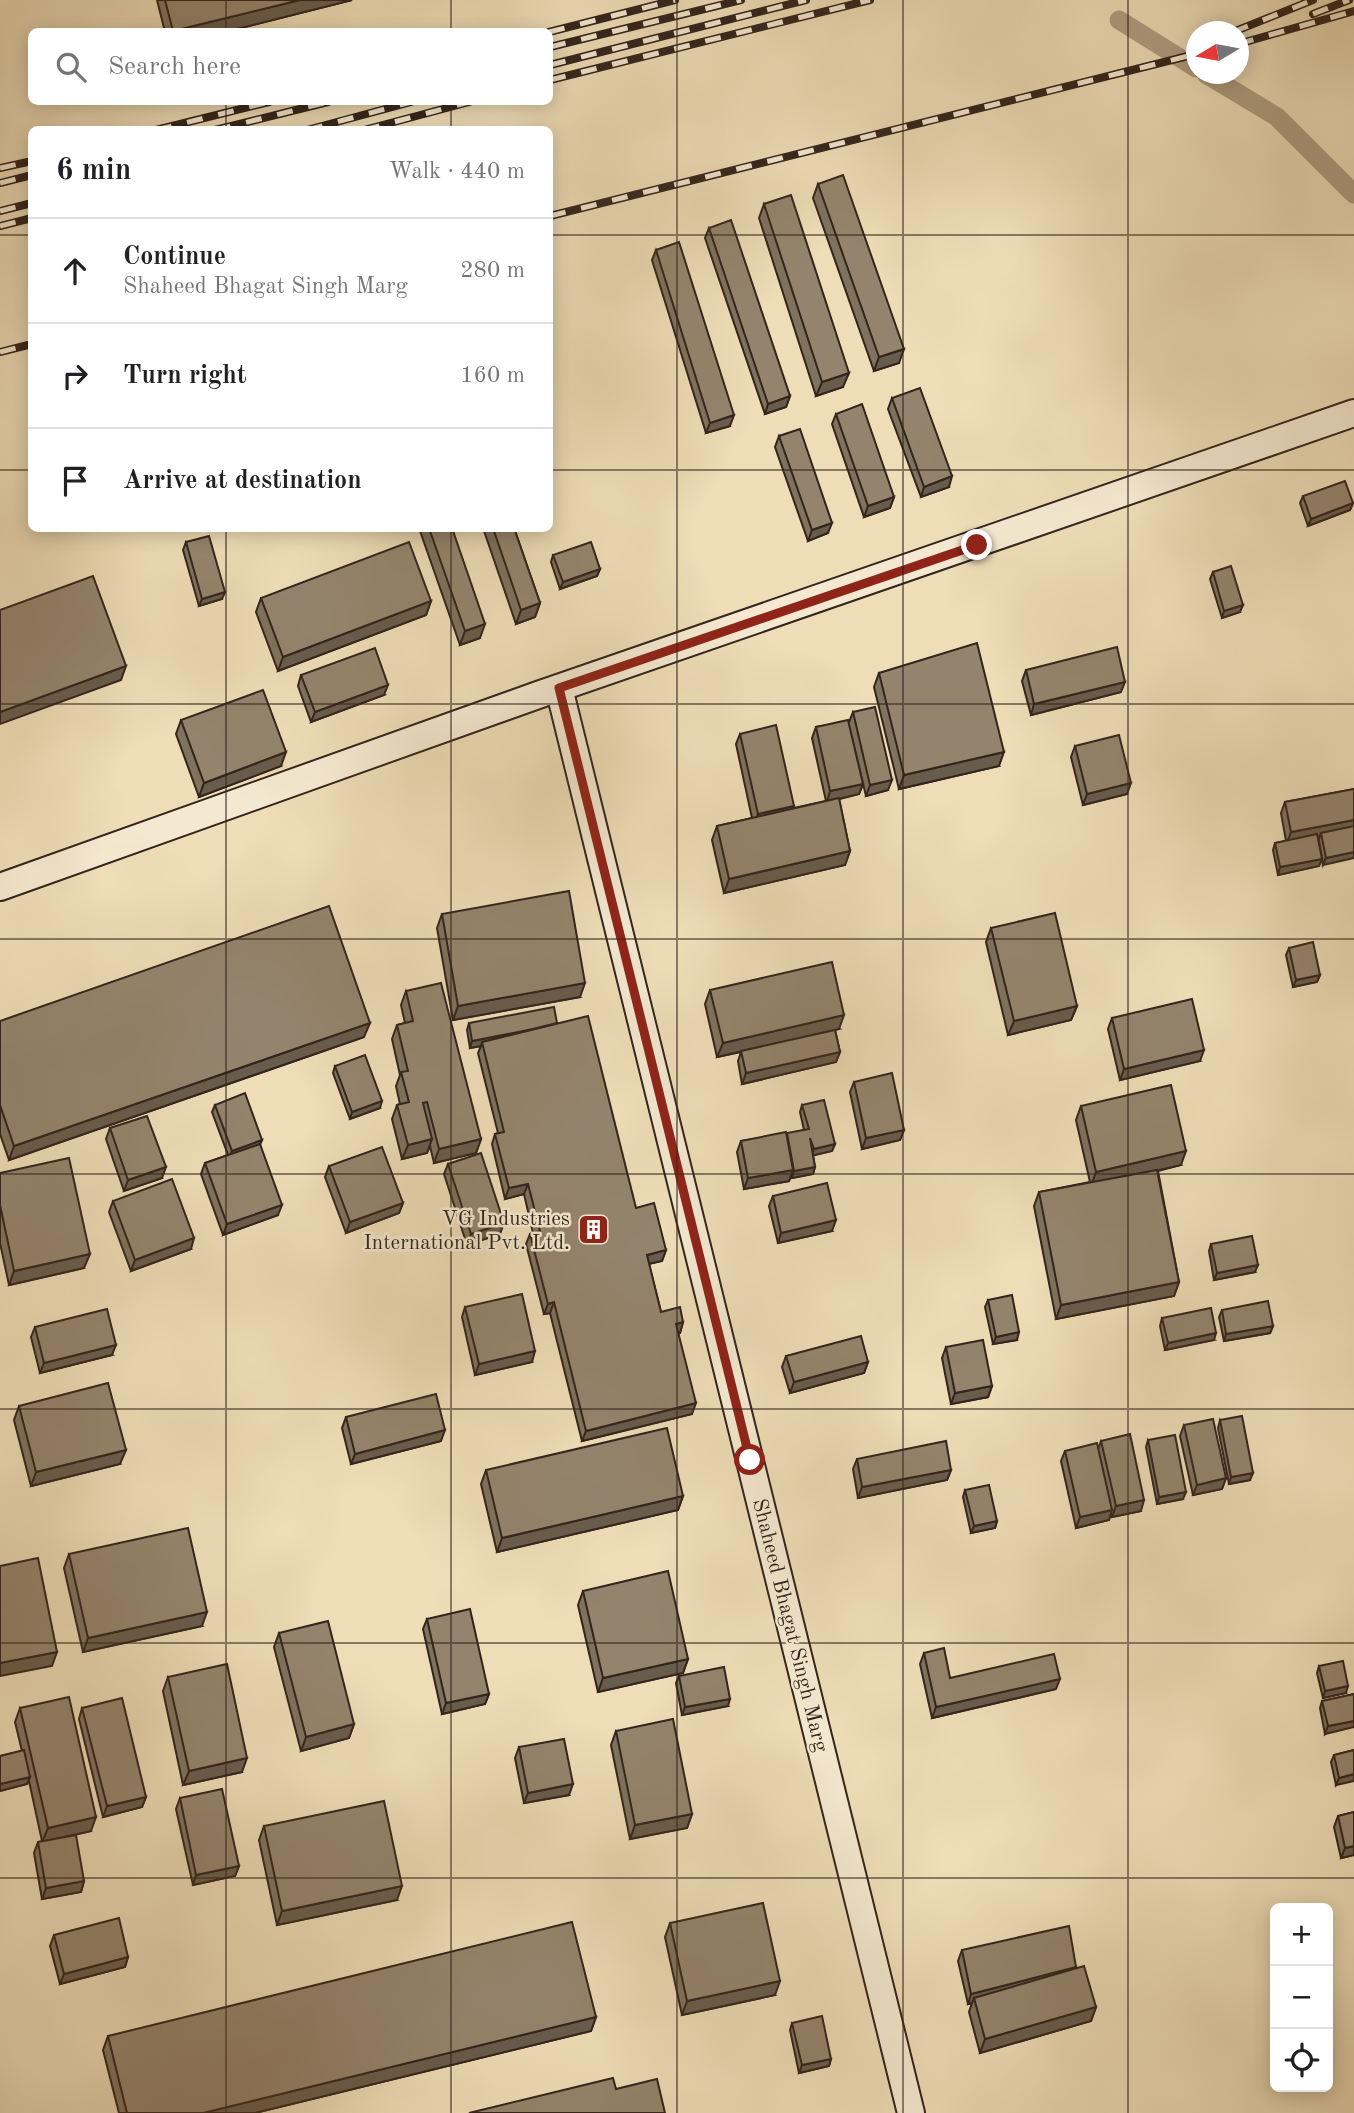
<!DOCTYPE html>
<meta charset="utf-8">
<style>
body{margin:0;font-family:"Old Standard TT",serif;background:#f6f6f6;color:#202124}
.controls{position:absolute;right:21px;bottom:21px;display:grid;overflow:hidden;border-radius:10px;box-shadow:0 4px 18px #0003}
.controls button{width:63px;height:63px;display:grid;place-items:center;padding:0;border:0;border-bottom:2px solid #e0e0e0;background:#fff;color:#202124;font:35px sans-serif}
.compass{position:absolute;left:1186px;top:21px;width:63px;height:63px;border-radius:50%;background:#fff;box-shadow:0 4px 18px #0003;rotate:260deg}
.stop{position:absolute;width:21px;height:21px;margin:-16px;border:5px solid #8f2418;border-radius:50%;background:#fff}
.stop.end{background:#8f2418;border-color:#fff;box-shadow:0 2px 7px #0008}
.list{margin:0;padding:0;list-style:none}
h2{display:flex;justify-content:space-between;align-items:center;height:91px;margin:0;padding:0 28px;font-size:30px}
h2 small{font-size:23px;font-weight:400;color:#757577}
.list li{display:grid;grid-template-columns:46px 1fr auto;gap:21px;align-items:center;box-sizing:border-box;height:105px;padding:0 28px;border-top:2px solid #e0e0e0}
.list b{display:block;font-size:26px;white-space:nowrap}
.list p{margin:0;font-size:23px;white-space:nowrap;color:#757577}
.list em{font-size:23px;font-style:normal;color:#757577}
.icon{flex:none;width:38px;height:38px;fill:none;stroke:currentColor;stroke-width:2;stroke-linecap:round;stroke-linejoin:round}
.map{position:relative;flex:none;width:1354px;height:2113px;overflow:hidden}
.search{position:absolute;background:#fff;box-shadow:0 4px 18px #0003;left:28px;top:28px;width:525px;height:77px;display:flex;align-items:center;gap:18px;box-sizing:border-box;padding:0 24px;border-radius:10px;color:#757577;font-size:26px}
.panel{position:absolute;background:#fff;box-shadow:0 4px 18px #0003;left:28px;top:126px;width:525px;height:406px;border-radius:10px}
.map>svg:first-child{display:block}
</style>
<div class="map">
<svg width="1354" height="2113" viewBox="0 0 1354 2113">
<rect width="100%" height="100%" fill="#eeddb7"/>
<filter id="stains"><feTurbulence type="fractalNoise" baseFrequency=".00286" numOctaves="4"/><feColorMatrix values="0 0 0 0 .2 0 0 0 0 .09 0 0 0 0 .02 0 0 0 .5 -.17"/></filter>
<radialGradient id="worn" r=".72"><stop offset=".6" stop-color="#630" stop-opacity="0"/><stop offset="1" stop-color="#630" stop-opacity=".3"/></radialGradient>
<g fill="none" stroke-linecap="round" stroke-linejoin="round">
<!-- canal -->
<g stroke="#ae9e82" stroke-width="19">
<path d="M 1119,20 L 1196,68"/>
<path d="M 1206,74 L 1277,117 L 1354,194"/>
</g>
<defs>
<g id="secondary">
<path d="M 559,688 L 911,2113"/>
<path d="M 0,887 L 538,695 L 1354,413"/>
</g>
</defs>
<!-- secondary casing -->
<use href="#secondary" stroke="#33241c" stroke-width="30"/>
<!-- secondary -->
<use href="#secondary" stroke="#f4e9d0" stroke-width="26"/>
<defs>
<g id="rail">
<path d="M 1313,14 L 1349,0"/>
<path d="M 549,32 L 675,0"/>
<path d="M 1233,32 L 1313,0"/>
<path d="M 1238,44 L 1354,11"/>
<path d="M 550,47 L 741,0"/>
<path d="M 550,65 L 806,0"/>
<path d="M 550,80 L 870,0"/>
<path d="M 156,130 L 269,102"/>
<path d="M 215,130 L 328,102"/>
<path d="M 307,130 L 411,102"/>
<path d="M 364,130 L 469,102"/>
<path d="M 0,168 L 32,161"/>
<path d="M 0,183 L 32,175"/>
<path d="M 0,211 L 32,203"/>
<path d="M 550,216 L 1196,54"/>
<path d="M 0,226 L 32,218"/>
<path d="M 0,352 L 32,344"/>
</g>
</defs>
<!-- rail casing -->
<use href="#rail" stroke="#33241c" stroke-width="8"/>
<!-- rail -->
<use href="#rail" stroke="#f4e9d0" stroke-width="5" stroke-dasharray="16" stroke-linecap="butt"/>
</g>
<!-- wall -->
<g fill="#7f725e" stroke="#33241c" stroke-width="2">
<path d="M 157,0 L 352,0 L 225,32 L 165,32 Z"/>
<path d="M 818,184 L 899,363 L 874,371 L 813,198 Z"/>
<path d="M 764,204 L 843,387 L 816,396 L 759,218 Z"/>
<path d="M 709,228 L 790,396 L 786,407 L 765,414 L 705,238 Z"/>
<path d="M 656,250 L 730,426 L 706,433 L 652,260 Z"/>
<path d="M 892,398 L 949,487 L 921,497 L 888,409 Z"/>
<path d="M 836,414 L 894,497 L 890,508 L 864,517 L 832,424 Z"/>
<path d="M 779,436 L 828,533 L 808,541 L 775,447 Z"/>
<path d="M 1303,496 L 1353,503 L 1350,510 L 1308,526 L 1300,503 Z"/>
<path d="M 419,528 L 452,528 L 480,638 L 460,645 Z"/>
<path d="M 483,528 L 514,528 L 540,603 L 535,617 L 516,624 Z"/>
<path d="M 186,542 L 222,599 L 199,606 L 183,550 Z"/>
<path d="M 553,555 L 600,569 L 597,576 L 560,589 L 551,562 Z"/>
<path d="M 1213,572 L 1240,612 L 1222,618 L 1210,579 Z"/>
<path d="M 261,598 L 431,601 L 426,615 L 278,671 L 256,612 Z"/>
<path d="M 1026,670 L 1121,692 L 1031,715 L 1022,681 Z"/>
<path d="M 879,673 L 999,766 L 899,789 L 874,687 Z"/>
<path d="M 301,675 L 384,695 L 311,722 L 298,686 Z"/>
<path d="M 853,712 L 888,790 L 866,796 L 852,738 L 863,784 L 859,794 L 839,799 L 850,851 L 845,865 L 724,893 L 712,840 L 717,826 L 752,818 L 736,744 L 740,734 L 794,808 L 826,801 L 812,738 L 816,727 L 849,722 Z"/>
<path d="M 181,720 L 281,766 L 199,797 L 176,734 Z"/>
<path d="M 1075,746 L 1127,794 L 1083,805 L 1071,757 Z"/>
<path d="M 1354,789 L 1323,865 L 1319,840 L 1320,836 L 1318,837 L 1322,859 L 1319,866 L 1278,875 L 1273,850 L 1275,843 L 1286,841 L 1281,813 L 1285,802 Z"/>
<path d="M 442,914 L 580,997 L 453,1020 L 437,928 Z"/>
<path d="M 991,928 L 1077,1006 L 1071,1020 L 1008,1035 L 986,942 Z"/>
<path d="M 1289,948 L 1320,975 L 1317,982 L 1293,987 L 1286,955 Z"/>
<path d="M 710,990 L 839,1029 L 835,1030 L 840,1052 L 836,1062 L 742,1084 L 738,1061 L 741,1052 L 717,1057 L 705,1004 Z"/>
<path d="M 406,991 L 481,1139 L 476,1153 L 434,1163 L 430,1146 L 427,1153 L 402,1159 L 392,1119 L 397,1105 L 400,1104 L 396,1086 L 400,1075 L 392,1039 L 397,1025 L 405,1023 L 401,1005 Z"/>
<path d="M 1112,1018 L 1200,1061 L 1120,1080 L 1108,1029 Z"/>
<path d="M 0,1021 L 364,1037 L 9,1160 L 0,1134 Z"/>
<path d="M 469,1023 L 557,1023 L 636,1208 L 666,1250 L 662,1261 L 649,1264 L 661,1312 L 683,1322 L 680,1333 L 678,1333 L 692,1414 L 582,1441 L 550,1313 L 544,1314 L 526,1244 L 530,1234 L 533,1233 L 524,1194 L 505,1199 L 492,1144 L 495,1134 L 498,1133 L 478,1053 L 481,1046 L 470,1048 L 467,1030 Z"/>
<path d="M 335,1066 L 380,1108 L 350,1119 L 333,1073 Z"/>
<path d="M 854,1082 L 904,1130 L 900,1140 L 862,1149 L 850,1092 Z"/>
<path d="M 215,1105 L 260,1144 L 278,1215 L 223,1235 L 201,1174 L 205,1163 L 228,1155 L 212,1112 Z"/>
<path d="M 802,1105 L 835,1144 L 832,1151 L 813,1155 L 815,1167 L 813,1174 L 792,1178 L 791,1175 L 789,1181 L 744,1189 L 737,1152 L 741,1141 L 787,1134 L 804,1130 L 800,1112 Z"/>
<path d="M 1081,1106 L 1181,1165 L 1158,1171 L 1179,1282 L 1174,1296 L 1056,1319 L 1034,1206 L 1039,1192 L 1090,1182 L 1076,1120 Z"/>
<path d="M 110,1128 L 162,1178 L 124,1191 L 106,1139 Z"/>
<path d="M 448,1164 L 500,1234 L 467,1245 L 444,1174 Z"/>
<path d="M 329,1166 L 403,1203 L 399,1213 L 346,1233 L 325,1177 Z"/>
<path d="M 0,1173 L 84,1268 L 9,1285 L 0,1243 Z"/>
<path d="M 773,1196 L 832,1231 L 778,1243 L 769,1206 Z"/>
<path d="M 113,1201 L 191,1249 L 131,1271 L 109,1212 Z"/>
<path d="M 1211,1244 L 1255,1272 L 1214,1280 L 1209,1251 Z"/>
<path d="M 988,1300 L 1017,1340 L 993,1344 L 985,1307 Z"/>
<path d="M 465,1307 L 532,1362 L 475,1375 L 462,1317 Z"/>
<path d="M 1222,1310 L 1273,1326 L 1270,1333 L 1224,1341 L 1219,1317 Z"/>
<path d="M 1162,1318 L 1214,1340 L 1165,1350 L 1160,1326 Z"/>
<path d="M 35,1327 L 112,1355 L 40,1373 L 31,1337 Z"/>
<path d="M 946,1347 L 992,1386 L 988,1397 L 951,1404 L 942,1358 Z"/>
<path d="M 786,1356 L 868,1362 L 864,1373 L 790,1393 L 782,1367 Z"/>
<path d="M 19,1406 L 120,1464 L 31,1486 L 14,1420 Z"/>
<path d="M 346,1417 L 441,1441 L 351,1464 L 342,1428 Z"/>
<path d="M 1220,1420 L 1250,1480 L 1229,1484 L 1218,1428 Z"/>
<path d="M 1184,1425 L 1226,1478 L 1222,1489 L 1193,1495 L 1180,1436 Z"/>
<path d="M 1148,1440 L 1183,1499 L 1157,1504 L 1146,1447 Z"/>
<path d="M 1101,1441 L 1141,1511 L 1112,1517 L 1111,1513 L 1109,1520 L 1076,1528 L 1061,1461 L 1065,1451 L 1098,1449 Z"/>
<path d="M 857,1459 L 951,1470 L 947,1480 L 858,1498 L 853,1469 Z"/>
<path d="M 486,1470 L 683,1496 L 678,1510 L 497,1552 L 481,1484 Z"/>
<path d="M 965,1490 L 997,1521 L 995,1528 L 971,1533 L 963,1497 Z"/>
<path d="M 69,1554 L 202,1626 L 83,1652 L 64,1568 Z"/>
<path d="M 583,1591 L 688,1659 L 683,1673 L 598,1692 L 578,1605 Z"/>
<path d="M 427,1619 L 489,1694 L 485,1704 L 442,1714 L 423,1629 Z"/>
<path d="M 279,1633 L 354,1724 L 349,1738 L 301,1751 L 274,1647 Z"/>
<path d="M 924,1653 L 950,1678 L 1056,1689 L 932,1718 L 920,1664 Z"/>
<path d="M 1319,1666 L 1346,1693 L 1323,1698 L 1317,1673 Z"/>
<path d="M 679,1676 L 728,1706 L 682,1715 L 676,1683 Z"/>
<path d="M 168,1677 L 242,1772 L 183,1785 L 163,1691 Z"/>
<path d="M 1354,1694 L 1325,1734 L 1320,1708 L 1322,1701 Z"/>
<path d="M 20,1708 L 91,1831 L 52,1840 L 84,1881 L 81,1892 L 42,1899 L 34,1853 L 38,1842 L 42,1841 L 29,1781 L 27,1784 L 0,1791 L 0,1756 L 22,1751 L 15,1722 Z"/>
<path d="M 82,1708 L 146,1797 L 142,1807 L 103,1817 L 79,1719 Z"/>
<path d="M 616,1731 L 692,1814 L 687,1828 L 630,1839 L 611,1745 Z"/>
<path d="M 519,1747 L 569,1795 L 524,1803 L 515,1758 Z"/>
<path d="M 1354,1750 L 1336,1785 L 1331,1762 L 1334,1755 Z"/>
<path d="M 180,1798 L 239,1866 L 235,1876 L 193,1885 L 176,1809 Z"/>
<path d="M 1354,1812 L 1354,1855 L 1341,1858 L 1334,1827 L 1338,1816 Z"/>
<path d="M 264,1826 L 397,1900 L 277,1925 L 259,1840 Z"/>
<path d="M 670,1923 L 775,1995 L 682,2015 L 665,1937 Z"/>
<path d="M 54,1935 L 128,1957 L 125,1967 L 60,1984 L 50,1946 Z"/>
<path d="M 962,1950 L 1076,1969 L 1096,2007 L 1091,2021 L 980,2053 L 969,2012 L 972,2003 L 968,2004 L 958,1961 Z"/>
<path d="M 596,2017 L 591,2031 L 255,2113 L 119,2113 L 103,2050 L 108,2036 Z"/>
<path d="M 792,2023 L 831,2059 L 829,2066 L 799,2073 L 790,2030 Z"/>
</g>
<!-- shaded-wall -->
<g fill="#685c4c" stroke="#33241c" stroke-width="2">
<path d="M 300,0 L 352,0 L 225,32 L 173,31 Z"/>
<path d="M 904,349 L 899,363 L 874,371 L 879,357 Z"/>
<path d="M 849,373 L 843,387 L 816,396 L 822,382 Z"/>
<path d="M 790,396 L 786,407 L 765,414 L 768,404 Z"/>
<path d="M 734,415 L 730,426 L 706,433 L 710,423 Z"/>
<path d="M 952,476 L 949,487 L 921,497 L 924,487 Z"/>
<path d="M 894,497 L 890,508 L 864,517 L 868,506 Z"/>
<path d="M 1353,503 L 1350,510 L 1308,526 L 1311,519 Z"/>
<path d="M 832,523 L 828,533 L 808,541 L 812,530 Z"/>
<path d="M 600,569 L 597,576 L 560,589 L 563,582 Z"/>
<path d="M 225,592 L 222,599 L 199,606 L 202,599 Z"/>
<path d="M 431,601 L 426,615 L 278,671 L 283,657 Z"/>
<path d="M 540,603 L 535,617 L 516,624 L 521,610 Z"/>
<path d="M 1243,605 L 1240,612 L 1222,618 L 1224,611 Z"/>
<path d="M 485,624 L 480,638 L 460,645 L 465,631 Z"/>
<path d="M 126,666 L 121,680 L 0,724 L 0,712 Z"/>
<path d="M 1125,682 L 1121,692 L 1031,715 L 1034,704 Z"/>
<path d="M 388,685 L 384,695 L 311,722 L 315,712 Z"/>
<path d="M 286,752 L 281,766 L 199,797 L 204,783 Z"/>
<path d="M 1004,752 L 999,766 L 899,789 L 904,775 Z"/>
<path d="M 892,780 L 888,790 L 866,796 L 870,785 Z"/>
<path d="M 1131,783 L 1127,794 L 1083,805 L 1087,794 Z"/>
<path d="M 863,784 L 859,794 L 827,802 L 830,791 Z"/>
<path d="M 794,806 L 791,817 L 754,825 L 758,814 Z"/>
<path d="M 1354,820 L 1354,830 L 1321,833 L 1320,836 L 1287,843 L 1291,832 Z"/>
<path d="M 850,851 L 845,865 L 724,893 L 729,879 Z"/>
<path d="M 1354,852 L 1354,858 L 1323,865 L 1326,858 Z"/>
<path d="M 1322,859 L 1319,866 L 1278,875 L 1280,867 Z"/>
<path d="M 1320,975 L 1317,982 L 1293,987 L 1296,980 Z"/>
<path d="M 585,983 L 580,997 L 453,1020 L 458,1006 Z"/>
<path d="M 1077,1006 L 1071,1020 L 1008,1035 L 1014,1021 Z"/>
<path d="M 844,1015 L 839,1029 L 717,1057 L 723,1043 Z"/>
<path d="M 370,1023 L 364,1037 L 9,1160 L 14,1146 Z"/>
<path d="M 557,1025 L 482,1042 L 481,1046 L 470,1048 L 472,1041 Z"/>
<path d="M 1204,1050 L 1200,1061 L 1120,1080 L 1124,1069 Z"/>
<path d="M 840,1052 L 836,1062 L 742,1084 L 746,1073 Z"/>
<path d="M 382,1101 L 380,1108 L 350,1119 L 352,1112 Z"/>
<path d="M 904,1130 L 900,1140 L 862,1149 L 866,1138 Z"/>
<path d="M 432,1139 L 427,1153 L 402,1159 L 408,1145 Z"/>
<path d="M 481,1139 L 476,1153 L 434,1163 L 439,1149 Z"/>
<path d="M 262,1140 L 259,1147 L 229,1158 L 232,1151 Z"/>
<path d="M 835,1144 L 832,1151 L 811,1156 L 814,1149 Z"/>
<path d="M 1186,1151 L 1181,1165 L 1091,1186 L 1096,1172 Z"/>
<path d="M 166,1167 L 162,1178 L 124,1191 L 128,1180 Z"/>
<path d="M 815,1167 L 813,1174 L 792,1178 L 794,1171 Z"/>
<path d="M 793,1170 L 789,1181 L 744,1189 L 748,1178 Z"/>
<path d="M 528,1184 L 524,1194 L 505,1199 L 509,1188 Z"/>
<path d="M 403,1203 L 399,1213 L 346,1233 L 350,1222 Z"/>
<path d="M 282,1205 L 278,1215 L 223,1235 L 227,1224 Z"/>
<path d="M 836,1220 L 832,1231 L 778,1243 L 781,1233 Z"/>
<path d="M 504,1223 L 500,1234 L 467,1245 L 471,1234 Z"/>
<path d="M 194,1238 L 191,1249 L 131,1271 L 135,1260 Z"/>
<path d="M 666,1250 L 662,1261 L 643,1265 L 647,1255 Z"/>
<path d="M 90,1254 L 84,1268 L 9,1285 L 14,1271 Z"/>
<path d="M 1258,1265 L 1255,1272 L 1214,1280 L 1217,1273 Z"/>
<path d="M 1179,1282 L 1174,1296 L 1056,1319 L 1061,1305 Z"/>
<path d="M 554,1302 L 550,1313 L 544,1314 L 548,1304 Z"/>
<path d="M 683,1322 L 680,1333 L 672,1335 L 676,1324 Z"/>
<path d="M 1273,1326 L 1270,1333 L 1224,1341 L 1226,1334 Z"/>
<path d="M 1019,1332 L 1017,1340 L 993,1344 L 996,1337 Z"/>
<path d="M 1216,1333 L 1214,1340 L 1165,1350 L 1168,1343 Z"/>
<path d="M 116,1345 L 112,1355 L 40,1373 L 44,1363 Z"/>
<path d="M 535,1351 L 532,1362 L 475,1375 L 479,1364 Z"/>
<path d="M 868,1362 L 864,1373 L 790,1393 L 794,1382 Z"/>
<path d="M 992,1386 L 988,1397 L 951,1404 L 955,1393 Z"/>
<path d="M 696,1403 L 692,1414 L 582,1441 L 586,1431 Z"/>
<path d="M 445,1430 L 441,1441 L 351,1464 L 355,1454 Z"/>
<path d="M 126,1450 L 120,1464 L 31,1486 L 36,1472 Z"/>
<path d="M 951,1470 L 947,1480 L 858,1498 L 862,1487 Z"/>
<path d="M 1253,1473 L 1250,1480 L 1229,1484 L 1231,1477 Z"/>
<path d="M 1226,1478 L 1222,1489 L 1193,1495 L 1197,1485 Z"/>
<path d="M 1186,1492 L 1183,1499 L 1157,1504 L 1159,1497 Z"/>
<path d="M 683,1496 L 678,1510 L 497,1552 L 502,1538 Z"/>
<path d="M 1144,1500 L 1141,1511 L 1112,1517 L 1116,1506 Z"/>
<path d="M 1112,1510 L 1109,1520 L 1076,1528 L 1080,1517 Z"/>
<path d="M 997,1521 L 995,1528 L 971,1533 L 974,1526 Z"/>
<path d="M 207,1612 L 202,1626 L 83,1652 L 88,1638 Z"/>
<path d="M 57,1652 L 52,1666 L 0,1676 L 0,1663 Z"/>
<path d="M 688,1659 L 683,1673 L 598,1692 L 603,1678 Z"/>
<path d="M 1060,1679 L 1056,1689 L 932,1718 L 936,1707 Z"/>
<path d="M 1348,1686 L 1346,1693 L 1323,1698 L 1325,1691 Z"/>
<path d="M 489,1694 L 485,1704 L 442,1714 L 446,1703 Z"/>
<path d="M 730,1699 L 728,1706 L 682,1715 L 685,1707 Z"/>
<path d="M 1354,1721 L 1354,1727 L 1325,1734 L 1328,1726 Z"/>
<path d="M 354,1724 L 349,1738 L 301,1751 L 306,1737 Z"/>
<path d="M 247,1758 L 242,1772 L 183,1785 L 189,1771 Z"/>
<path d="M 1354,1774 L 1354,1781 L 1336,1785 L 1339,1778 Z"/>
<path d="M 30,1777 L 27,1784 L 0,1791 L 0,1784 Z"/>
<path d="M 573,1784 L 569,1795 L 524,1803 L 528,1793 Z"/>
<path d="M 146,1797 L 142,1807 L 103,1817 L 107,1806 Z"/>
<path d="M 692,1814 L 687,1828 L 630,1839 L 635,1825 Z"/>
<path d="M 96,1817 L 91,1831 L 42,1842 L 48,1828 Z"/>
<path d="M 1354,1846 L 1354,1855 L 1341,1858 L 1345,1848 Z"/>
<path d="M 239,1866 L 235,1876 L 193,1885 L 196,1875 Z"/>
<path d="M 84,1881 L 81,1892 L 42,1899 L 46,1888 Z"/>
<path d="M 402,1886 L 397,1900 L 277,1925 L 282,1911 Z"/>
<path d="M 128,1957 L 125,1967 L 60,1984 L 64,1974 Z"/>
<path d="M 1076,1967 L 1073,1978 L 974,1998 L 972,2003 L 968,2004 L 971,1994 Z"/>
<path d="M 780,1981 L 775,1995 L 682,2015 L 687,2001 Z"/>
<path d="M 1096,2007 L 1091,2021 L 980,2053 L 985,2039 Z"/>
<path d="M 596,2017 L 591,2031 L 255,2113 L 203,2113 Z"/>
<path d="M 831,2059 L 829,2066 L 799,2073 L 802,2065 Z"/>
</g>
<!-- building -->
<g fill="#94846d" stroke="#33241c" stroke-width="2">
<path d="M 165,0 L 300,0 L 173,31 Z"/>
<path d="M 843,175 L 904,349 L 879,357 L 818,184 Z"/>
<path d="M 791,195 L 849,373 L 822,382 L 764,204 Z"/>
<path d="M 731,220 L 790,396 L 768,404 L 709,228 Z"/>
<path d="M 679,242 L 734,415 L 710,423 L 656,250 Z"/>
<path d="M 920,388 L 952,476 L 924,487 L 892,398 Z"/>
<path d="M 862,404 L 894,497 L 868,506 L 836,414 Z"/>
<path d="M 800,429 L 832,523 L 812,530 L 779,436 Z"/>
<path d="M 1345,481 L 1353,503 L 1311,519 L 1303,496 Z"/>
<path d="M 429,528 L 452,528 L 485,624 L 465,631 Z"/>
<path d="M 493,528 L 514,528 L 540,603 L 521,610 Z"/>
<path d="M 209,536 L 225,592 L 202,599 L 186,542 Z"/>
<path d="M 409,542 L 431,601 L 283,657 L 261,598 Z"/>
<path d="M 591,542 L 600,569 L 563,582 L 553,555 Z"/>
<path d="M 1231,566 L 1243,605 L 1224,611 L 1213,572 Z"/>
<path d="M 93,576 L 126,666 L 0,712 L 0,610 Z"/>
<path d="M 977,643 L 1004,752 L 904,775 L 879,673 Z"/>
<path d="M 1117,647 L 1125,682 L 1034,704 L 1026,670 Z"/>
<path d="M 375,648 L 388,685 L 315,712 L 301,675 Z"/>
<path d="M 263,690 L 286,752 L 204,783 L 181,720 Z"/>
<path d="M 875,707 L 892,780 L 870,785 L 853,712 Z"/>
<path d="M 848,720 L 863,784 L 830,791 L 816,727 Z"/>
<path d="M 776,725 L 794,806 L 758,814 L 740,734 Z"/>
<path d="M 1119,735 L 1131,783 L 1087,794 L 1075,746 Z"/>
<path d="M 1354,789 L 1354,820 L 1291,832 L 1285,802 Z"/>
<path d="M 839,798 L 850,851 L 729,879 L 717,826 Z"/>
<path d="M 1354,826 L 1354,852 L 1326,858 L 1321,833 Z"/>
<path d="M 1317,834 L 1322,859 L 1280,867 L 1275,843 Z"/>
<path d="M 569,891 L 585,983 L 458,1006 L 442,914 Z"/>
<path d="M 329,906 L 370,1023 L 14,1146 L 0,1105 L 0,1021 Z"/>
<path d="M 1055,913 L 1077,1006 L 1014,1021 L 991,928 Z"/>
<path d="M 1313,942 L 1320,975 L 1296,980 L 1289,948 Z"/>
<path d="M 832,962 L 844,1015 L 723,1043 L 710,990 Z"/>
<path d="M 441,983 L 481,1139 L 439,1149 L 427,1102 L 423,1103 L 432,1139 L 408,1145 L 397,1105 L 409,1102 L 401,1072 L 408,1071 L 397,1025 L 413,1021 L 406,991 Z"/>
<path d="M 1192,999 L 1204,1050 L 1124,1069 L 1112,1018 Z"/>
<path d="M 554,1007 L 557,1023 L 533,1029 L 472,1041 L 469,1023 Z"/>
<path d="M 588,1016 L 636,1208 L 654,1203 L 666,1250 L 647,1255 L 661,1312 L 680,1307 L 683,1322 L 676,1324 L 696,1403 L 586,1431 L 554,1302 L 548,1304 L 530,1234 L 540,1231 L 528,1184 L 509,1188 L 495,1134 L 504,1132 L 482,1042 Z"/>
<path d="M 835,1030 L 840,1052 L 746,1073 L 741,1051 Z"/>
<path d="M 365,1055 L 382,1101 L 352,1112 L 335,1066 Z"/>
<path d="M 892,1073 L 904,1130 L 866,1138 L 854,1082 Z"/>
<path d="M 1171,1085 L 1186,1151 L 1096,1172 L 1081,1106 Z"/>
<path d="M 245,1093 L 262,1140 L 232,1151 L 215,1105 Z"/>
<path d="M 824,1100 L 835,1144 L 814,1149 L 810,1138 L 815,1167 L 794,1171 L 787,1133 L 809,1129 L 802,1105 Z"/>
<path d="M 147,1116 L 166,1167 L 128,1180 L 110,1128 Z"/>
<path d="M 786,1132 L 793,1170 L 748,1178 L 741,1141 Z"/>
<path d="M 260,1144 L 282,1205 L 227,1224 L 205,1163 Z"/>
<path d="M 382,1147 L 403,1203 L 350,1222 L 329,1166 Z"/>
<path d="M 481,1153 L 504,1223 L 471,1234 L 448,1164 Z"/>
<path d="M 69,1158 L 90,1254 L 14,1271 L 0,1205 L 0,1173 Z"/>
<path d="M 1157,1170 L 1179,1282 L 1061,1305 L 1039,1192 Z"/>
<path d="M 172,1179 L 194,1238 L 135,1260 L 113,1201 Z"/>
<path d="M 827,1183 L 836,1220 L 781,1233 L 773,1196 Z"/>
<path d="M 1252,1236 L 1258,1265 L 1217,1273 L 1211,1244 Z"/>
<path d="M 522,1294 L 535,1351 L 479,1364 L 465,1307 Z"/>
<path d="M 1012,1295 L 1019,1332 L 996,1337 L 988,1300 Z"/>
<path d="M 1268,1301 L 1273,1326 L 1226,1334 L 1222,1310 Z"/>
<path d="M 1211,1308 L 1216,1333 L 1168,1343 L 1162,1318 Z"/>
<path d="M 107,1309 L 116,1345 L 44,1363 L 35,1327 Z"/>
<path d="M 861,1336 L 868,1362 L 794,1382 L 786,1356 Z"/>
<path d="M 983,1340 L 992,1386 L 955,1393 L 946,1347 Z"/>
<path d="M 108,1383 L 126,1450 L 36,1472 L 19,1406 Z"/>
<path d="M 436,1394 L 445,1430 L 355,1454 L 346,1417 Z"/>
<path d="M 1242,1416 L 1253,1473 L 1231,1477 L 1220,1420 Z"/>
<path d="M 1213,1419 L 1226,1478 L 1197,1485 L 1184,1425 Z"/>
<path d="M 667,1428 L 683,1496 L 502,1538 L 486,1470 Z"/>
<path d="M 1130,1434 L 1144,1500 L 1116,1506 L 1101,1441 Z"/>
<path d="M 1175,1435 L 1186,1492 L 1159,1497 L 1148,1440 Z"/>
<path d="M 946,1441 L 951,1470 L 862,1487 L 857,1459 Z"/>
<path d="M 1097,1443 L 1112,1510 L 1080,1517 L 1065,1451 Z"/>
<path d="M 989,1485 L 997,1521 L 974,1526 L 965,1490 Z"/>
<path d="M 188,1528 L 207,1612 L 88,1638 L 69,1554 Z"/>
<path d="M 38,1558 L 57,1652 L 0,1663 L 0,1566 Z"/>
<path d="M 668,1571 L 688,1659 L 603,1678 L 583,1591 Z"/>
<path d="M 470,1609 L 489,1694 L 446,1703 L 427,1619 Z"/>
<path d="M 328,1621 L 354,1724 L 306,1737 L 279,1633 Z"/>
<path d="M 944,1648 L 950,1678 L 1054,1654 L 1060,1679 L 936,1707 L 924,1653 Z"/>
<path d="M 1343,1661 L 1348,1686 L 1325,1691 L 1319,1666 Z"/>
<path d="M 227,1664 L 247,1758 L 189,1771 L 168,1677 Z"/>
<path d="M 724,1667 L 730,1699 L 685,1707 L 679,1676 Z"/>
<path d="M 1354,1694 L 1354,1721 L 1328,1726 L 1322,1701 Z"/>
<path d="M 69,1697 L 96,1817 L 48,1828 L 20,1708 Z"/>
<path d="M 122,1698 L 146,1797 L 107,1806 L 82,1708 Z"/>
<path d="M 673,1719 L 692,1814 L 635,1825 L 616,1731 Z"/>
<path d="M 564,1739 L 573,1784 L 528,1793 L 519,1747 Z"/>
<path d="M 24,1750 L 30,1777 L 0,1784 L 0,1756 Z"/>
<path d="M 1354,1750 L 1354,1774 L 1339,1778 L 1334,1755 Z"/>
<path d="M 222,1789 L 239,1866 L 196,1875 L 180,1798 Z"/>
<path d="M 384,1801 L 402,1886 L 282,1911 L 264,1826 Z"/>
<path d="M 1354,1812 L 1354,1846 L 1345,1848 L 1338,1816 Z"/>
<path d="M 76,1835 L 84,1881 L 46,1888 L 38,1842 Z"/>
<path d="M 763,1903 L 780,1981 L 687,2001 L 670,1923 Z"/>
<path d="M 119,1918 L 128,1957 L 64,1974 L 54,1935 Z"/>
<path d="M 572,1922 L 596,2017 L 203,2113 L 127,2113 L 108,2036 Z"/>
<path d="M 1069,1926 L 1076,1967 L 971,1994 L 962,1950 Z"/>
<path d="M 1084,1966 L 1096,2007 L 985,2039 L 974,1998 Z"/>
<path d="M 822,2016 L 831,2059 L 802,2065 L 792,2023 Z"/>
<path d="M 613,2078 L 616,2089 L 657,2079 L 665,2113 L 469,2113 Z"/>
</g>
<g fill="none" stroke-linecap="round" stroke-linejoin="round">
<!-- route -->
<path stroke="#8f2418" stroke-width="9" d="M 750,1460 L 559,688 L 977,545"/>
</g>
<!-- grid -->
<path fill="none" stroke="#33241c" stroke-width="2" stroke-opacity="0.55" d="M 226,0 L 226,32M 451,0 L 451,32M 677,0 L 677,2113M 903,0 L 903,2113M 1128,0 L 1128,2113M 226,102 L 226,130M 451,102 L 451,130M 0,235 L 32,235M 550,235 L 1354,235M 0,470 L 32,470M 550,470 L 1354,470M 226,528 L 226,2113M 451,528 L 451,2113M 0,704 L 1354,704M 0,939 L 1354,939M 0,1174 L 1354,1174M 0,1409 L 1354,1409M 0,1643 L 1354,1643M 0,1878 L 1354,1878"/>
<!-- icons -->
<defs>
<symbol id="building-square" viewBox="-11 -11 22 22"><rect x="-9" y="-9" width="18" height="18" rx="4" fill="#8f2418" stroke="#f4e9d0"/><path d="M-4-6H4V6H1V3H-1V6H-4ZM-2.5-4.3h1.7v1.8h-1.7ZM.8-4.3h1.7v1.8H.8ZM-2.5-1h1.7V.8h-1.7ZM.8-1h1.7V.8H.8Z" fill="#fff"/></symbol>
</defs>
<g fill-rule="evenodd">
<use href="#building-square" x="576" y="1212" width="35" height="35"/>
</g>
<g text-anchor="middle" stroke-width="5" stroke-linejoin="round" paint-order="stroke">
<!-- poi labels -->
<g font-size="21" fill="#33241c" stroke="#f4e9d0" text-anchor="end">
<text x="570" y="1225">VG Industries<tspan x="570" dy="24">International Pvt. Ltd.</tspan></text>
</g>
<!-- street labels -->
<g font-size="21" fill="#33241c" stroke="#f4e9d0">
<text transform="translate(791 1625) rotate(76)" y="7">Shaheed Bhagat Singh Marg</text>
</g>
</g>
<rect width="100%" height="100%" filter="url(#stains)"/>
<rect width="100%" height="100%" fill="url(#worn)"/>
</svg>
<div class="controls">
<button>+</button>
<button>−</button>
<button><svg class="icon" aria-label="locate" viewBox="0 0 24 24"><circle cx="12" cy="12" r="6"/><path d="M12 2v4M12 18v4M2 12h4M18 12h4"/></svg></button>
</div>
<svg class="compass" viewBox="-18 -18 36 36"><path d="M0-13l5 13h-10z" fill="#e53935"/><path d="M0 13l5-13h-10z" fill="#757577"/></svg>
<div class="stop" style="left:750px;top:1460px"></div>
<div class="stop end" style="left:977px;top:545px"></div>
<div class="search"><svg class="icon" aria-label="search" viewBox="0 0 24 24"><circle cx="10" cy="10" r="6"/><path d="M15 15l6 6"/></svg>Search here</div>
<section class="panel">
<h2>6 min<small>Walk · 440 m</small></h2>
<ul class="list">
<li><svg class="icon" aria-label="ahead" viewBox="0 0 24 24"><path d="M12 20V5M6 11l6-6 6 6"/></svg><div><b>Continue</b><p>Shaheed Bhagat Singh Marg</p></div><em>280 m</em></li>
<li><svg class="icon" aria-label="right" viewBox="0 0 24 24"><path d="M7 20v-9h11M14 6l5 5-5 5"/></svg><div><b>Turn right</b></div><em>160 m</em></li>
<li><svg class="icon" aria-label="arrive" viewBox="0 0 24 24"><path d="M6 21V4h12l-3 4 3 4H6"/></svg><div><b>Arrive at destination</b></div></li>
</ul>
</section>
</div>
